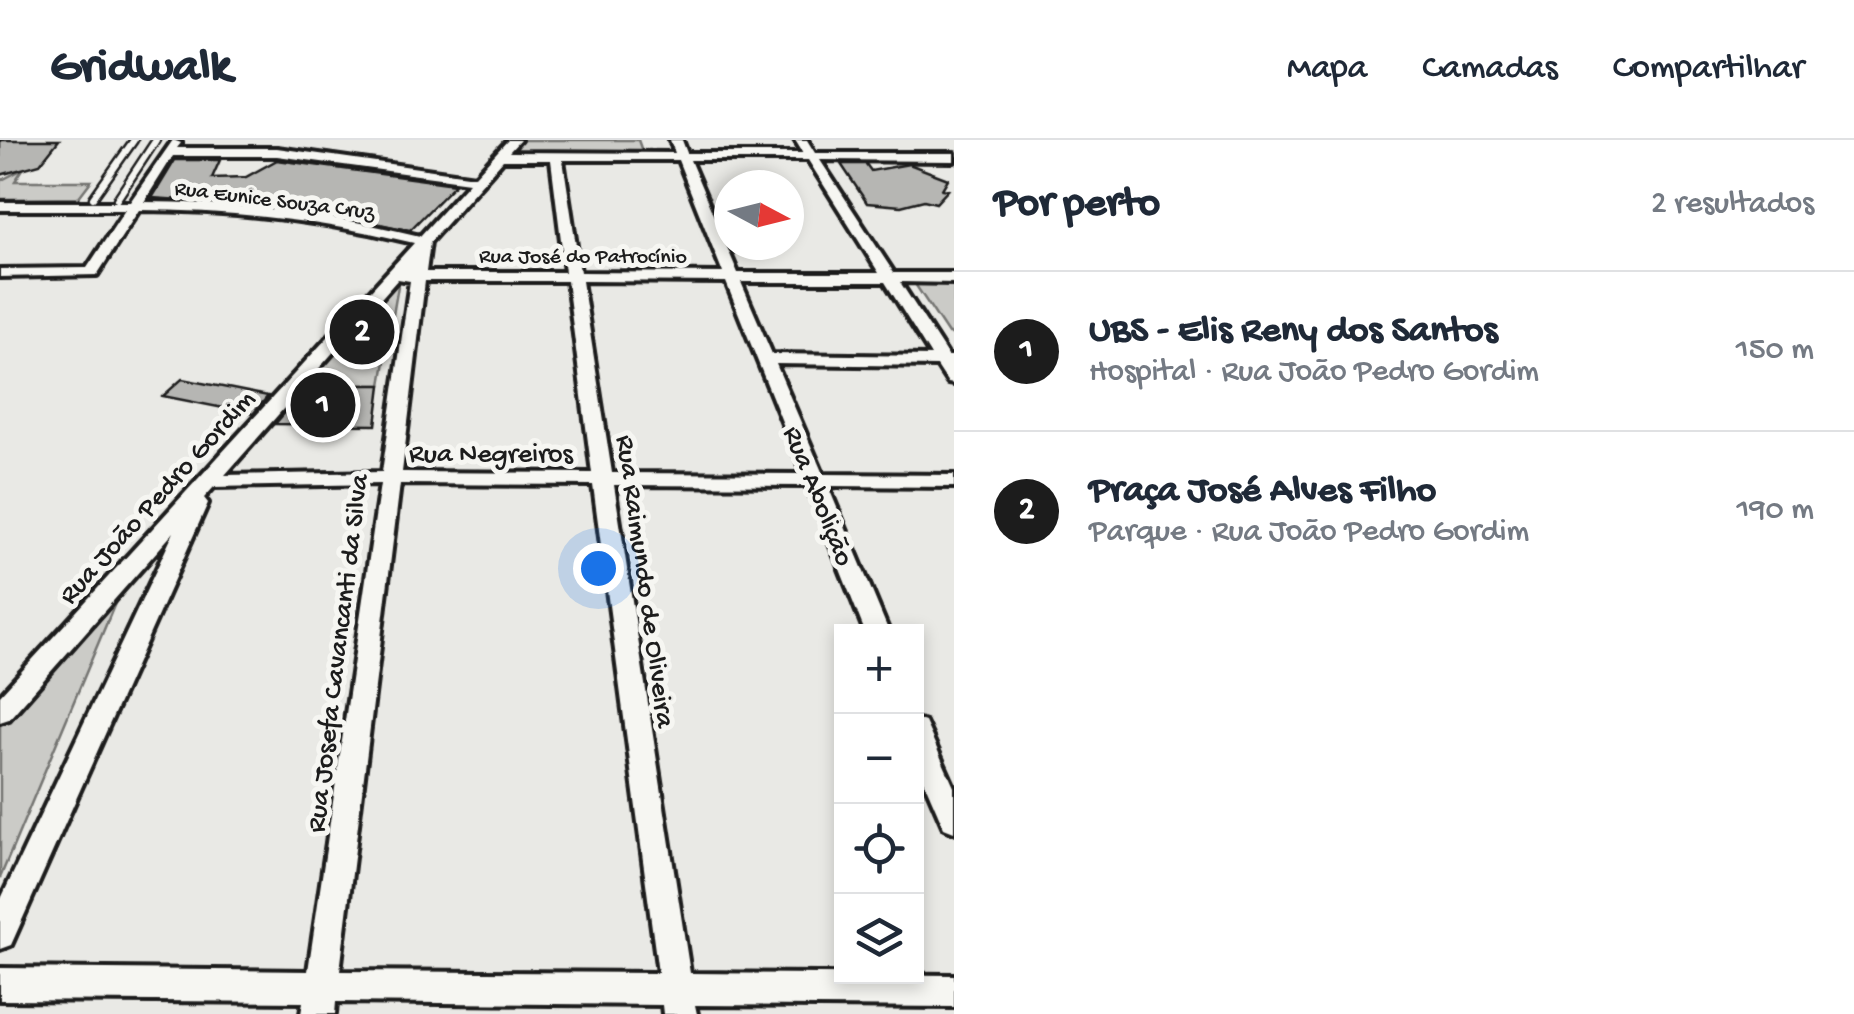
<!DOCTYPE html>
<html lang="pt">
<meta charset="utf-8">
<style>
body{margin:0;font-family:"Gochi Hand",sans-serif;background:#f2f2f3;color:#1f2937}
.controls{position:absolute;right:30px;bottom:30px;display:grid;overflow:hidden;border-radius:0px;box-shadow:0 5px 15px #0003}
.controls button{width:90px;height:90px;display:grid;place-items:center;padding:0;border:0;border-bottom:2px solid #e0e1e3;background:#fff;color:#1f2937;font:50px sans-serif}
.compass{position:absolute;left:714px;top:30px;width:90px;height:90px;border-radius:50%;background:#fff;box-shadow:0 5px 15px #0003;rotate:97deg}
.you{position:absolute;left:598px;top:428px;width:35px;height:35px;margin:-25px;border:8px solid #fff;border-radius:50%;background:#1a73e8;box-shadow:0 0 0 15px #1a73e833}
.badge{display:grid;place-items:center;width:65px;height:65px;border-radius:50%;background:#1c1c1c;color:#fff;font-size:32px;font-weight:700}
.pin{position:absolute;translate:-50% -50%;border:5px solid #fff;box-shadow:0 2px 10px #0006}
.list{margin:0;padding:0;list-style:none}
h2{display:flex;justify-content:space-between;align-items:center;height:130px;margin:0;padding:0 40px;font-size:42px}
h2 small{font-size:32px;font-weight:400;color:#747a83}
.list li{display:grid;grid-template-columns:65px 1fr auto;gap:30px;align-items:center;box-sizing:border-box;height:160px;padding:0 40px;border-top:2px solid #e0e1e3}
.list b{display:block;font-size:38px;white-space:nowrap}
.list p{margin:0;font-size:32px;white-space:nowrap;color:#747a83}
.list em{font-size:32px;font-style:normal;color:#747a83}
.icon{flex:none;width:55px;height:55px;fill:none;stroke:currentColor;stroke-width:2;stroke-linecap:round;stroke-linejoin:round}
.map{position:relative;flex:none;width:954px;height:874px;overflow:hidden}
header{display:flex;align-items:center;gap:60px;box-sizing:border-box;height:140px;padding:0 50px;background:#fff;border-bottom:2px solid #e0e1e3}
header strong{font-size:48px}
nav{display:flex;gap:55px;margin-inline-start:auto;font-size:35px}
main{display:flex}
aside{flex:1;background:#fff}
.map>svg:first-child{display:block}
</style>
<header>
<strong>Gridwalk</strong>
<nav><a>Mapa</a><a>Camadas</a><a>Compartilhar</a></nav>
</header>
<main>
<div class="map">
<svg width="954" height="874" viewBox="0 0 954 874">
<rect width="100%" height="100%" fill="#e9e9e5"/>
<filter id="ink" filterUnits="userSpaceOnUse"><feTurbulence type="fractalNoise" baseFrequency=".01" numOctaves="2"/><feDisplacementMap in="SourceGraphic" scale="20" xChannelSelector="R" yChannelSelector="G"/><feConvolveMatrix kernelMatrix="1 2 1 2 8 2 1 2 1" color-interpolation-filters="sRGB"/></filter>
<g filter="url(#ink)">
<!-- green -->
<g fill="#cbcbc7" stroke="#747472" stroke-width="2.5">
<path d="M 512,0 L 638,0 L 642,11 L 508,11 Z"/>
<path d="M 23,29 L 15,41 L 91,41 L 78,58 L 0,59 L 0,41 Z"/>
<path d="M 382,139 L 399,140 L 381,245 L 285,245 Z"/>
<path d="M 915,144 L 954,144 L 954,194 L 948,194 Z"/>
<path d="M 125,429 L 126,437 L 0,738 L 0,568 L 112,431 Z"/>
</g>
<!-- building -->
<g fill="#b6b6b3" stroke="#1c1c1c" stroke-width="2.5">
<path d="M 0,0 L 59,0 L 40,24 L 0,35 Z"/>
<path d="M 175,20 L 220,20 L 212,38 L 246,37 L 277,20 L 455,44 L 410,90 L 283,67 L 152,58 Z"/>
<path d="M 841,24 L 866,24 L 871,31 L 909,24 L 948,39 L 942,49 L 948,50 L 936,63 L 924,60 L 901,66 L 867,63 Z"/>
<path d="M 182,239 L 268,256 L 253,274 L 163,256 Z"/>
<path d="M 309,245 L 381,245 L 376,285 L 275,284 Z"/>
</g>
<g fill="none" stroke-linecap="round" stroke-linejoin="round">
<defs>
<g id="service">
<path d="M 93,58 L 134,0"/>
<path d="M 117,59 L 156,0"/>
</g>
<g id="minor">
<path d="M 173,0 L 181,3 L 177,8 L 277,8 L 475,36 L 508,0 L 520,0 L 509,12 L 675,13 L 670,0 L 682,0 L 687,13 L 803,13 L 795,0 L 807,0 L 815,13 L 954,13 L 954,21 L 820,20 L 894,133 L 954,133 L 954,143 L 900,142 L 948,216 L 954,216 L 954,244 L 948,243 L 937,226 L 776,224 L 823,334 L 954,335 L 954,347 L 828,346 L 889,492 L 865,492 L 807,346 L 614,345 L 690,833 L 954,835 L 954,867 L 695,865 L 697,874 L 663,874 L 662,865 L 336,862 L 335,874 L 301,874 L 303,862 L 0,860 L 0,828 L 308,831 L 380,344 L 214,347 L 204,358 L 208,363 L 11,805 L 0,809 L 0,761 L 174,392 L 9,579 L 0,582 L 0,555 L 414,103 C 325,81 230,70 139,70 L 97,135 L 0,137 L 0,129 L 87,128 L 125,70 L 0,70 L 0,62 L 130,62 ZM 173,16 L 277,16 L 469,42 L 420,96 C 331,74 235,62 144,62 ZM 503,20 L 551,20 L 565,132 L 426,132 L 430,102 ZM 563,20 L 678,20 L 723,133 L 580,132 ZM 690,20 L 808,20 L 879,133 L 738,133 ZM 398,139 L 410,141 L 382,332 L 225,335 ZM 425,141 L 567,141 L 592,333 L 402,332 ZM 582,141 L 726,142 L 803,334 L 612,333 ZM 741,142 L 885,142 L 931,216 L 772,214 ZM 400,344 L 593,345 L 658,833 L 340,831 Z"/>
<path d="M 916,579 L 925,582 L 954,647 L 954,692 L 944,688 L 916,623 Z"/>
</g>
</defs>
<!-- service casing -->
<use href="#service" stroke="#1c1c1c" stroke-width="11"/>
<!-- minor casing -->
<use href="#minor" stroke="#1c1c1c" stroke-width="8"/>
<!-- service -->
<use href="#service" stroke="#f6f6f2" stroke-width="6"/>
<!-- minor -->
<use href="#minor" fill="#f6f6f2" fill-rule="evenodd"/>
</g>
</g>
<g text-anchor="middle" stroke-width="10" stroke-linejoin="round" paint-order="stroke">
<!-- far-street labels -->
<g font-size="22" fill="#1c1c1c" stroke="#f6f6f2">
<text transform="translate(275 58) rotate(7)" y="8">Rua Eunice Souza Cruz</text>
<text x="583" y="122">Rua José do Patrocínio</text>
</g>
<!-- street labels -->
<g font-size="28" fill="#1c1c1c" stroke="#f6f6f2">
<text x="491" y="321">Rua Negreiros</text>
<text transform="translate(155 355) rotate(-48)" y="10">Rua João Pedro Gordim</text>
<text transform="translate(821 355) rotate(68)" y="10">Rua Abolição</text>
<text transform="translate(648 441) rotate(82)" y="10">Rua Raimundo de Oliveira</text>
<text transform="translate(335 513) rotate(-83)" y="10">Rua Josefa Cavancanti da Silva</text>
</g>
</g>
</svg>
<div class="controls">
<button>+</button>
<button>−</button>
<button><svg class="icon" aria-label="locate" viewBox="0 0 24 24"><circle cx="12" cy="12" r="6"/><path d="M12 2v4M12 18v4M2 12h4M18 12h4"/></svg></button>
<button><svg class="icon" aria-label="layers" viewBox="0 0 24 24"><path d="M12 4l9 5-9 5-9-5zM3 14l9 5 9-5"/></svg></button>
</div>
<svg class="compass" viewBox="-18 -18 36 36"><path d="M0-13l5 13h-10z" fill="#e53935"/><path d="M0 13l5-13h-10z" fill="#747a83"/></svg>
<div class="you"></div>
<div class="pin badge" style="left:323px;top:265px">1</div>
<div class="pin badge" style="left:362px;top:192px">2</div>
</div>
<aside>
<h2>Por perto<small>2 resultados</small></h2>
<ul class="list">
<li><span class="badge">1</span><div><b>UBS - Elis Reny dos Santos</b><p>Hospital · Rua João Pedro Gordim</p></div><em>150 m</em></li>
<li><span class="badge">2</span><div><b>Praça José Alves Filho</b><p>Parque · Rua João Pedro Gordim</p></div><em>190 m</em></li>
</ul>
</aside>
</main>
